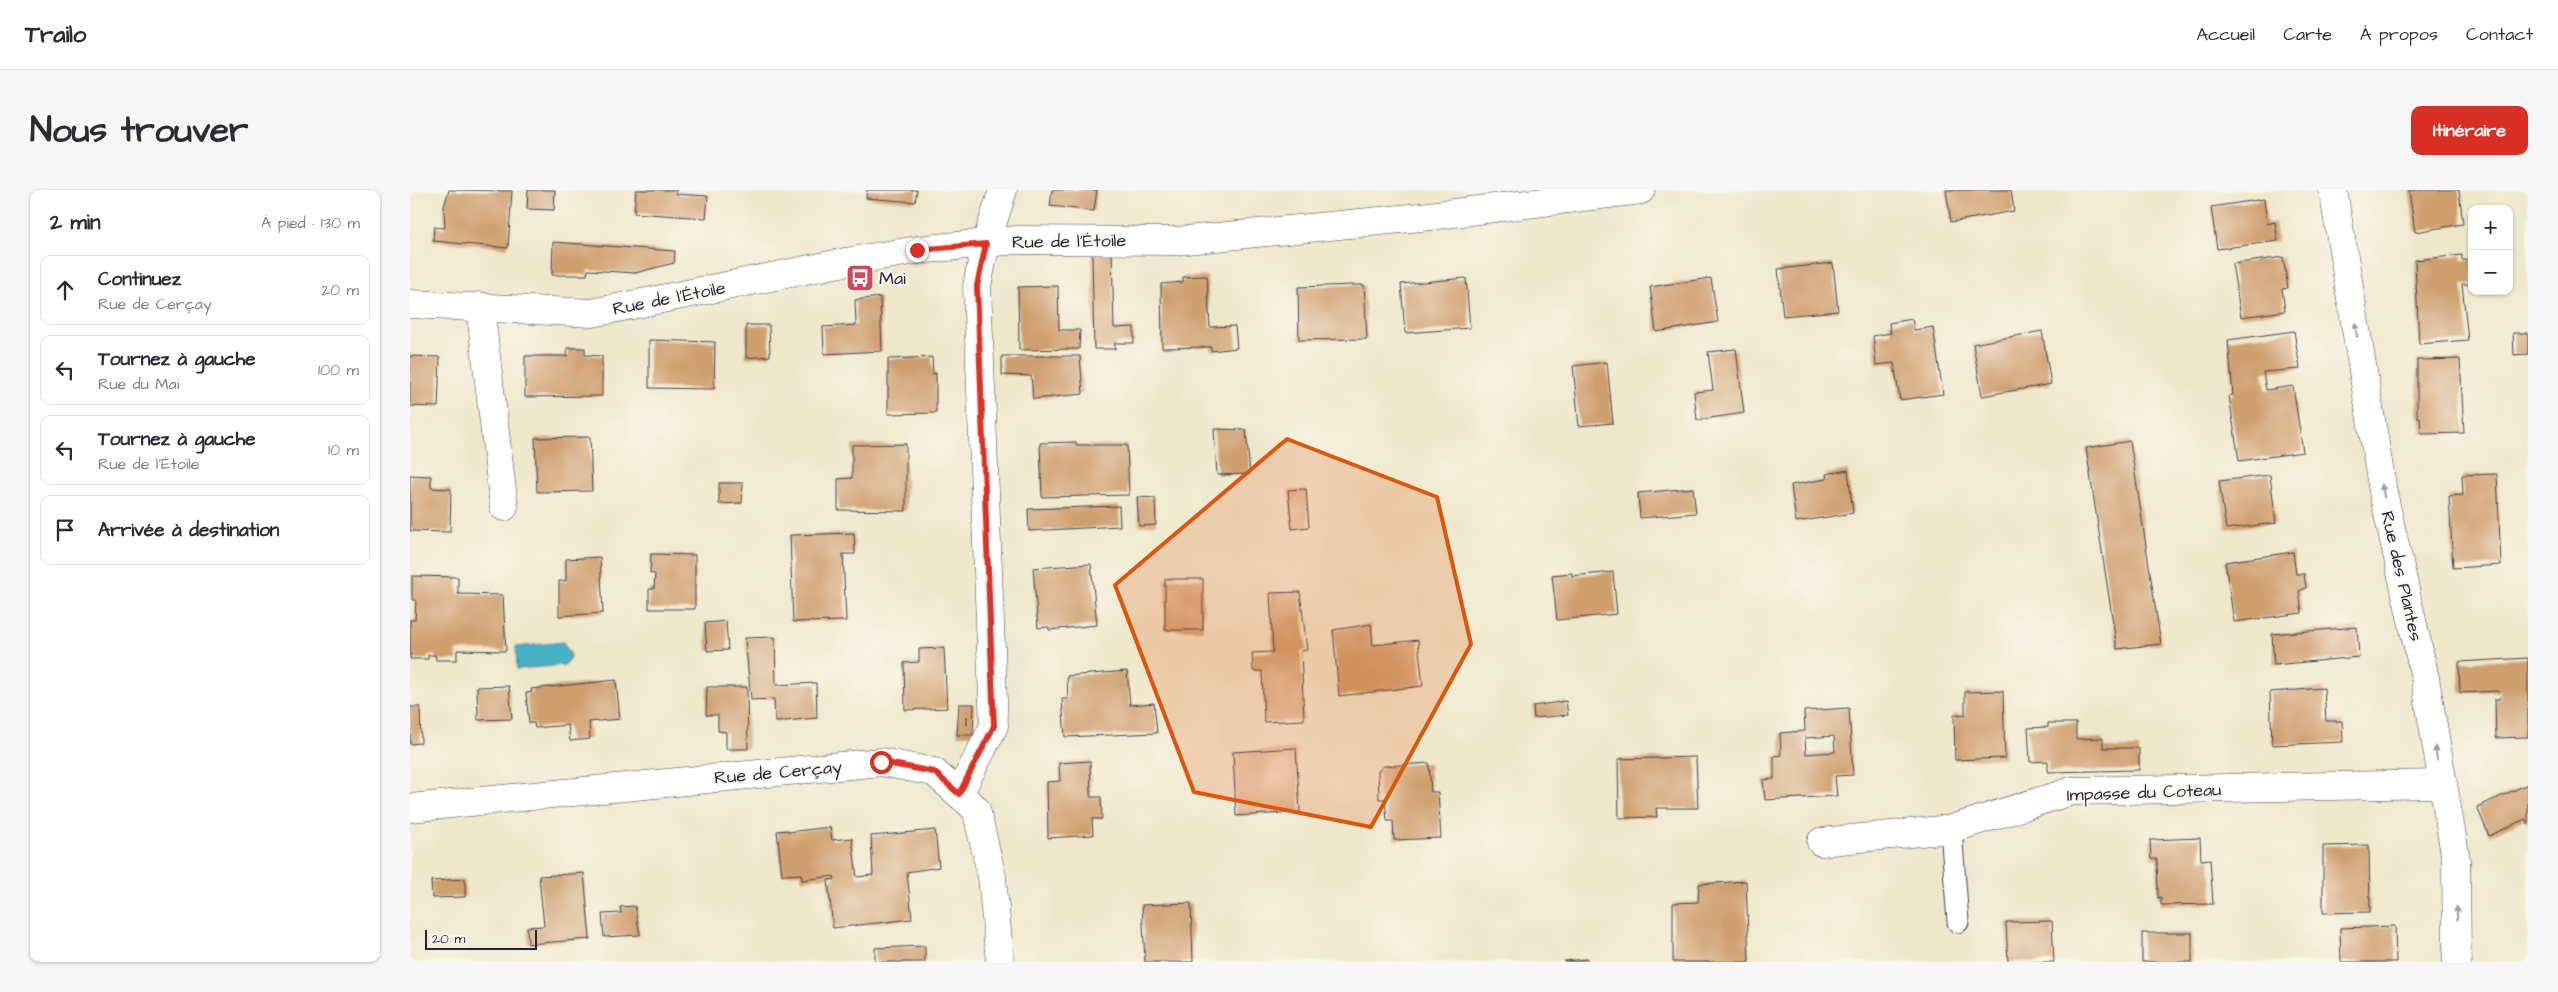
<!DOCTYPE html>
<html lang="fr">
<meta charset="utf-8">
<style>
body{margin:0;font-family:"Architects Daughter",sans-serif;background:#f7f7f7;color:#2b2b33}
.controls{position:absolute;right:15px;top:15px;display:grid;overflow:hidden;border-radius:10px;box-shadow:0 1px 4px #0004}
.controls button{width:45px;height:45px;display:grid;place-items:center;padding:0;border:0;border-bottom:1px solid #e1e1e2;background:#fff;color:#2b2b33;font:25px sans-serif}
.scale{position:absolute;left:15px;bottom:12px;width:112px;box-sizing:border-box;padding-left:5px;border:2px solid #22223b;border-top:0;font-size:14px;line-height:18px;white-space:nowrap;color:#22223b;-webkit-text-stroke:4px #fbf7ec;paint-order:stroke}
.stop{position:absolute;width:15px;height:15px;margin:-11px;border:4px solid #d93025;border-radius:50%;background:#fff}
.stop.end{background:#d93025;border-color:#fff;box-shadow:0 1px 5px #0008}
.list{margin:0;padding:0;list-style:none}
h2{display:flex;justify-content:space-between;align-items:center;height:65px;margin:0;padding:0 20px;font-size:21px}
h2 small{font-size:16px;font-weight:400;color:#7c7c81}
.list li{display:grid;grid-template-columns:32px 1fr auto;gap:15px;align-items:center;box-sizing:border-box;height:70px;margin:0 10px 10px;padding:0 10px;border:1px solid #e1e1e2;border-radius:10px}
.list b{display:block;font-size:19px;white-space:nowrap}
.list p{margin:0;font-size:16px;white-space:nowrap;color:#7c7c81}
.list em{font-size:16px;font-style:normal;color:#7c7c81}
.icon{flex:none;width:28px;height:28px;fill:none;stroke:currentColor;stroke-width:2;stroke-linecap:round;stroke-linejoin:round}
.map{position:relative;flex:none;width:2118px;height:772px;overflow:hidden;border-radius:10px}
header{display:flex;align-items:center;gap:30px;box-sizing:border-box;height:70px;padding:0 25px;background:#fff;border-bottom:1px solid #e1e1e2}
header strong{font-size:24px}
nav{display:flex;gap:28px;margin-inline-start:auto;font-size:18px}
.intro{display:flex;align-items:center;justify-content:space-between;box-sizing:border-box;height:120px;padding:0 30px}
h1{margin:0;font-size:35px}
.button{padding:12px 22px;border-radius:10px;background:#d93025;color:#fff;font-size:18px;font-weight:700}
main{display:flex;gap:30px;padding:0 30px}
aside{flex:1;background:#fff;border-radius:10px;box-shadow:0 1px 4px #0004}
.map>svg:first-child{display:block}
</style>
<header>
<strong>Trailo</strong>
<nav><a>Accueil</a><a>Carte</a><a>À propos</a><a>Contact</a></nav>
</header>
<div class="intro"><h1>Nous trouver</h1><a class="button">Itinéraire</a></div>
<main>
<aside>
<h2>2 min<small>À pied · 130 m</small></h2>
<ul class="list">
<li><svg class="icon" aria-label="ahead" viewBox="0 0 24 24"><path d="M12 20V5M6 11l6-6 6 6"/></svg><div><b>Continuez</b><p>Rue de Cerçay</p></div><em>20 m</em></li>
<li><svg class="icon" aria-label="left" viewBox="0 0 24 24"><path d="M17 20v-9H6M10 6l-5 5 5 5"/></svg><div><b>Tournez à gauche</b><p>Rue du Mai</p></div><em>100 m</em></li>
<li><svg class="icon" aria-label="left" viewBox="0 0 24 24"><path d="M17 20v-9H6M10 6l-5 5 5 5"/></svg><div><b>Tournez à gauche</b><p>Rue de l'Étoile</p></div><em>10 m</em></li>
<li><svg class="icon" aria-label="arrive" viewBox="0 0 24 24"><path d="M6 21V4h12l-3 4 3 4H6"/></svg><div><b>Arrivée à destination</b></div></li>
</ul>
</aside>
<div class="map">
<svg width="2118" height="772" viewBox="0 0 2118 772">
<rect width="100%" height="100%" fill="#fbf7ec"/>
<filter id="ink" filterUnits="userSpaceOnUse"><feTurbulence type="fractalNoise" baseFrequency=".02" numOctaves="2"/><feDisplacementMap in="SourceGraphic" scale="10" xChannelSelector="R" yChannelSelector="G"/><feConvolveMatrix kernelMatrix="1 2 1 2 8 2 1 2 1" color-interpolation-filters="sRGB"/></filter>
<filter id="wash" filterUnits="userSpaceOnUse"><feTurbulence type="fractalNoise" baseFrequency=".0096" numOctaves="4" result="noise"/><feDisplacementMap in="SourceGraphic" scale="20" xChannelSelector="R" yChannelSelector="G"/><feGaussianBlur stdDeviation="1.12" result="paint"/><feColorMatrix in="noise" values="0 0 0 0 0 0 0 0 0 0 0 0 0 0 0 0 0 1.4 0 .05"/><feComposite in="paint" operator="in"/></filter>
<g filter="url(#wash)">
<rect width="100%" height="100%" fill="#eee7ca"/>
<!-- water -->
<path fill="#46b1c4" stroke="#346a80" d="M 153,452 L 161,465 L 155,475 L 107,479 L 106,457 Z"/>
<g id="blocks">
<!-- building -->
<g fill="#cf9f6e" fill-rule="evenodd">
<path d="M 39,0 L 102,1 L 98,58 L 23,51 L 24,37 L 35,38 L 34,16 Z"/>
<path d="M 118,0 L 145,0 L 144,20 L 117,19 Z"/>
<path d="M 226,0 L 266,0 L 266,4 L 298,6 L 296,28 L 224,23 Z"/>
<path d="M 457,0 L 507,0 L 505,12 L 456,8 Z"/>
<path d="M 642,0 L 687,0 L 684,21 L 640,16 Z"/>
<path d="M 1536,0 L 1601,0 L 1604,21 L 1541,32 Z"/>
<path d="M 1999,0 L 2049,0 L 2053,34 L 2005,42 Z"/>
<path d="M 1854,9 L 1857,34 L 1865,32 L 1868,51 L 1807,59 L 1801,17 Z"/>
<path d="M 143,52 L 265,61 L 264,73 L 225,83 L 178,80 L 177,85 L 142,85 Z"/>
<path d="M 702,63 L 704,138 L 724,137 L 724,153 L 705,153 L 705,159 L 684,159 L 682,64 Z"/>
<path d="M 2052,65 L 2052,70 L 2062,70 L 2062,94 L 2052,94 L 2058,150 L 2009,154 L 2005,70 Z"/>
<path d="M 1873,67 L 1878,98 L 1872,99 L 1875,121 L 1831,127 L 1822,74 Z"/>
<path d="M 1423,73 L 1428,121 L 1373,126 L 1368,79 Z"/>
<path d="M 797,86 L 800,137 L 825,136 L 827,158 L 801,161 L 801,157 L 752,158 L 751,94 L 773,92 L 773,87 Z"/>
<path d="M 1056,88 L 1060,138 L 995,143 L 991,94 Z"/>
<path d="M 1301,88 L 1308,132 L 1246,142 L 1240,97 Z"/>
<path d="M 944,95 L 954,95 L 957,149 L 889,150 L 888,97 Z"/>
<path d="M 648,96 L 649,140 L 670,140 L 669,159 L 609,160 L 608,97 Z"/>
<path d="M 470,107 L 472,161 L 414,164 L 413,137 L 446,135 L 445,110 Z"/>
<path d="M 1502,129 L 1504,140 L 1523,137 L 1533,204 L 1490,210 L 1484,173 L 1466,175 L 1463,146 L 1481,143 L 1479,133 Z"/>
<path d="M 336,135 L 359,135 L 360,166 L 336,168 Z"/>
<path d="M 1632,141 L 1641,194 L 1572,206 L 1563,154 Z"/>
<path d="M 1884,141 L 1890,179 L 1853,182 L 1856,200 L 1883,196 L 1893,262 L 1829,271 L 1819,206 L 1823,205 L 1818,150 Z"/>
<path d="M 2103,143 L 2118,143 L 2118,164 L 2104,165 Z"/>
<path d="M 239,150 L 305,152 L 304,199 L 239,198 Z"/>
<path d="M 157,158 L 175,158 L 175,165 L 192,166 L 192,206 L 115,207 L 115,166 L 157,166 Z"/>
<path d="M 1326,159 L 1334,223 L 1287,230 L 1284,202 L 1303,200 L 1298,162 Z"/>
<path d="M 0,166 L 30,167 L 28,217 L 0,216 Z"/>
<path d="M 592,166 L 670,166 L 673,204 L 623,209 L 621,186 L 592,185 Z"/>
<path d="M 522,167 L 523,184 L 526,183 L 526,223 L 478,224 L 478,169 Z"/>
<path d="M 2050,169 L 2054,243 L 2011,244 L 2010,227 L 2007,227 L 2007,170 Z"/>
<path d="M 1197,172 L 1203,233 L 1169,236 L 1163,176 Z"/>
<path d="M 804,239 L 836,240 L 840,284 L 807,285 Z"/>
<path d="M 180,247 L 182,301 L 127,302 L 125,248 Z"/>
<path d="M 1720,251 L 1751,454 L 1707,459 L 1676,258 Z"/>
<path d="M 666,252 L 667,255 L 717,255 L 719,305 L 632,307 L 630,253 Z"/>
<path d="M 496,254 L 496,321 L 428,320 L 428,289 L 442,288 L 442,255 Z"/>
<path d="M 1438,280 L 1443,323 L 1386,332 L 1381,295 L 1417,289 L 1416,284 Z"/>
<path d="M 2087,284 L 2091,375 L 2043,378 L 2039,306 L 2053,305 L 2052,285 Z"/>
<path d="M 0,285 L 21,286 L 21,298 L 41,299 L 40,342 L 0,341 Z"/>
<path d="M 1860,285 L 1866,333 L 1816,339 L 1809,291 Z"/>
<path d="M 309,293 L 333,293 L 332,313 L 309,314 Z"/>
<path d="M 1283,298 L 1286,323 L 1230,328 L 1228,303 Z"/>
<path d="M 896,299 L 899,337 L 882,339 L 878,300 Z"/>
<path d="M 727,307 L 745,308 L 746,335 L 729,336 Z"/>
<path d="M 709,316 L 710,336 L 619,341 L 618,319 Z"/>
<path d="M 444,343 L 445,364 L 433,364 L 436,431 L 383,432 L 380,345 Z"/>
<path d="M 1883,362 L 1886,384 L 1894,384 L 1896,398 L 1889,401 L 1892,423 L 1824,432 L 1815,372 Z"/>
<path d="M 241,364 L 285,365 L 285,419 L 239,419 L 239,399 L 244,399 L 245,384 L 240,383 Z"/>
<path d="M 190,367 L 193,423 L 149,426 L 149,391 L 156,391 L 156,369 Z"/>
<path d="M 681,374 L 687,435 L 639,440 L 639,437 L 628,438 L 623,378 Z"/>
<path d="M 1203,382 L 1207,424 L 1147,430 L 1142,385 L 1162,383 L 1162,386 Z"/>
<path d="M 2,386 L 48,387 L 48,404 L 93,405 L 96,461 L 47,460 L 47,470 L 26,470 L 25,465 L 18,465 L 18,469 L 0,469 L 0,430 L 5,430 L 6,410 L 2,410 Z"/>
<rect x="755" y="389" width="38" height="51"/>
<path d="M 890,402 L 897,460 L 891,461 L 894,530 L 854,532 L 852,481 L 843,481 L 842,463 L 863,462 L 860,403 Z"/>
<path d="M 316,431 L 318,460 L 297,461 L 295,433 Z"/>
<path d="M 961,434 L 963,455 L 1008,450 L 1013,496 L 929,506 L 923,440 Z"/>
<path d="M 1947,437 L 1949,467 L 1864,475 L 1862,444 Z"/>
<path d="M 365,447 L 366,495 L 406,493 L 407,528 L 365,532 L 364,509 L 341,510 L 335,448 Z"/>
<path d="M 534,458 L 537,518 L 495,520 L 494,473 L 509,472 L 509,459 Z"/>
<path d="M 2118,468 L 2118,547 L 2086,548 L 2085,509 L 2090,509 L 2089,501 L 2050,503 L 2049,472 Z"/>
<path d="M 717,481 L 720,515 L 744,513 L 747,543 L 655,547 L 652,509 L 658,509 L 657,486 Z"/>
<path d="M 206,490 L 210,529 L 179,532 L 180,549 L 160,551 L 158,535 L 125,538 L 124,533 L 119,533 L 116,503 L 122,502 L 121,499 Z"/>
<path d="M 99,496 L 102,529 L 68,530 L 67,497 Z"/>
<path d="M 297,497 L 337,497 L 338,559 L 316,559 L 316,542 L 308,541 L 308,525 L 296,525 Z"/>
<path d="M 1914,498 L 1916,531 L 1932,531 L 1933,552 L 1862,555 L 1860,502 Z"/>
<path d="M 1593,501 L 1595,568 L 1545,570 L 1544,524 L 1555,525 L 1555,502 Z"/>
<path d="M 1156,511 L 1158,525 L 1124,528 L 1123,516 Z"/>
<path d="M 549,514 L 564,514 L 563,545 L 547,545 Z"/>
<path d="M 0,517 L 10,517 L 11,553 L 0,554 Z"/>
<path d="M 1439,518 L 1443,585 L 1425,586 L 1427,606 L 1355,610 L 1353,590 L 1364,589 L 1364,566 L 1371,565 L 1370,543 L 1395,541 L 1394,521 ZM 1424,546 L 1425,562 L 1396,564 L 1395,548 Z"/>
<path d="M 1638,533 L 1666,533 L 1666,549 L 1693,548 L 1693,558 L 1729,558 L 1729,580 L 1638,582 L 1638,571 L 1620,572 L 1618,538 L 1638,537 Z"/>
<path d="M 886,558 L 890,622 L 826,626 L 823,562 Z"/>
<path d="M 1286,567 L 1288,618 L 1246,618 L 1247,627 L 1209,628 L 1208,569 Z"/>
<path d="M 680,571 L 681,607 L 691,607 L 692,629 L 682,629 L 683,645 L 638,648 L 637,592 L 650,591 L 649,573 Z"/>
<path d="M 1019,573 L 1021,602 L 1028,602 L 1031,648 L 984,650 L 983,631 L 977,631 L 975,609 L 969,609 L 968,581 L 974,576 Z"/>
<path d="M 2118,594 L 2118,635 L 2115,629 L 2079,646 L 2067,617 Z"/>
<path d="M 420,637 L 422,650 L 442,648 L 447,687 L 463,685 L 461,646 L 525,640 L 529,677 L 497,682 L 502,729 L 423,738 L 418,690 L 425,689 L 424,686 L 392,690 L 391,684 L 372,685 L 367,641 L 378,640 L 378,642 Z"/>
<path d="M 1790,648 L 1791,670 L 1800,669 L 1803,714 L 1751,715 L 1751,707 L 1748,708 L 1747,669 L 1741,669 L 1740,650 Z"/>
<path d="M 1959,655 L 1960,722 L 1913,723 L 1913,656 Z"/>
<path d="M 174,683 L 180,749 L 118,754 L 117,737 L 134,736 L 129,686 Z"/>
<path d="M 55,689 L 55,707 L 22,708 L 21,691 Z"/>
<path d="M 1336,691 L 1339,772 L 1263,772 L 1263,713 L 1288,712 L 1289,694 Z"/>
<path d="M 781,713 L 783,772 L 735,772 L 732,715 Z"/>
<path d="M 225,716 L 230,745 L 194,747 L 192,724 L 211,723 L 210,717 Z"/>
<path d="M 1642,731 L 1644,772 L 1598,772 L 1596,732 Z"/>
<path d="M 1985,736 L 1986,772 L 1931,772 L 1930,738 Z"/>
<rect x="1732" y="743" width="50" height="29"/>
<path d="M 515,756 L 515,772 L 465,772 L 465,758 Z"/>
<path d="M 1177,769 L 1177,772 L 1154,772 L 1154,771 Z"/>
</g>
</g>
</g>
<g filter="url(#ink)">
<use href="#blocks" fill-opacity="0" stroke="#414050" stroke-width="1"/>
<g fill="none" stroke-linecap="round" stroke-linejoin="round">
<defs>
<path id="service" d="M 1541,639 L 1548,732"/>
<g id="minor">
<path d="M 1923,0 L 1973,302 L 2015,488 L 2046,670 L 2047,772"/>
<path d="M 0,114 L 182,123 L 435,72 L 507,60 L 606,50 L 766,51 L 1011,27 L 1231,0"/>
<path d="M 70,116 L 94,317"/>
<path d="M 549,604 L 584,536 L 567,96 L 576,53 L 593,0"/>
<path d="M 1411,652 L 1541,639 L 1662,601 L 2031,594"/>
</g>
<path id="tertiary" d="M 0,618 L 471,572 L 524,582 L 566,619 L 582,687 L 590,772"/>
</defs>
<!-- service casing -->
<use href="#service" stroke="#414050" stroke-width="23"/>
<!-- minor casing -->
<use href="#minor" stroke="#414050" stroke-width="29"/>
<!-- tertiary casing -->
<use href="#tertiary" stroke="#414050" stroke-width="29"/>
<!-- service -->
<use href="#service" stroke="#fff" stroke-width="21"/>
<!-- minor -->
<use href="#minor" stroke="#fff" stroke-width="28"/>
<!-- tertiary -->
<use href="#tertiary" stroke="#fff" stroke-width="28"/>
</g>
<!-- one-way arrows -->
<defs><path id="oneway-solid" d="M-6-.8H1V-3.2L6.5 0L1 3.2V.8H-6Z" transform="scale(1.25)"/></defs>
<g fill="#9c9ca7">
<use href="#oneway-solid" transform="translate(1946 140) rotate(-99)"/>
<use href="#oneway-solid" transform="translate(1973 301) rotate(-101)"/>
<use href="#oneway-solid" transform="translate(2026 563) rotate(-99)"/>
<use href="#oneway-solid" transform="translate(2047 723) rotate(-91)"/>
</g>
</g>
<g fill="none" stroke-linecap="round" stroke-linejoin="round" filter="url(#ink)">
<!-- route -->
<path stroke="#d93025" stroke-width="6" d="M 471,572 L 524,582 L 549,604 L 584,536 L 567,96 L 576,54 L 507,60"/>
</g>
<!-- marked area -->
<path fill="#de560e" fill-opacity="0.2" stroke="#de560e" stroke-width="4" stroke-linejoin="round" d="M 877,249 L 1027,307 L 1061,454 L 961,637 L 784,602 L 705,395 Z"/>
<!-- icons -->
<defs>
<symbol id="bus-square" viewBox="-11 -11 22 22"><rect x="-9" y="-9" width="18" height="18" rx="4" fill="#d1495b" stroke="#fbf7ec"/><path d="M-5-6H5V4H4V6H2V4H-2V6H-4V4H-5ZM-3.5-4V0h7V-4ZM-3.5 1.2v1.5H-2V1.2ZM2 1.2v1.5H3.5V1.2Z" fill="#fff"/></symbol>
</defs>
<g fill-rule="evenodd">
<use href="#bus-square" x="434" y="72" width="32" height="32"/>
</g>
<g text-anchor="middle" stroke-width="4" stroke-linejoin="round" paint-order="stroke">
<!-- number labels -->
<g font-size="15" fill="#4d4148">
<text x="556" y="537">1</text>
</g>
<!-- street labels -->
<g font-size="18" fill="#22223b" stroke="#fbf7ec">
<text transform="translate(659 51) rotate(-1)" y="6">Rue de l'Étoile</text>
<text transform="translate(259 108) rotate(-11)" y="6">Rue de l'Étoile</text>
<text transform="translate(1992 386) rotate(77)" y="6">Rue des Plantes</text>
<text transform="translate(368 582) rotate(-5)" y="6">Rue de Cerçay</text>
<text transform="translate(1734 602) rotate(-2)" y="6">Impasse du Coteau</text>
</g>
<!-- poi labels -->
<g font-size="18" fill="#22223b" stroke="#fbf7ec" text-anchor="start">
<text x="469" y="94">Mai</text>
</g>
</g>
</svg>
<div class="controls">
<button>+</button>
<button>−</button>
</div>
<div class="scale">20 m</div>
<div class="stop" style="left:471px;top:572px"></div>
<div class="stop end" style="left:507px;top:60px"></div>
</div>
</main>
